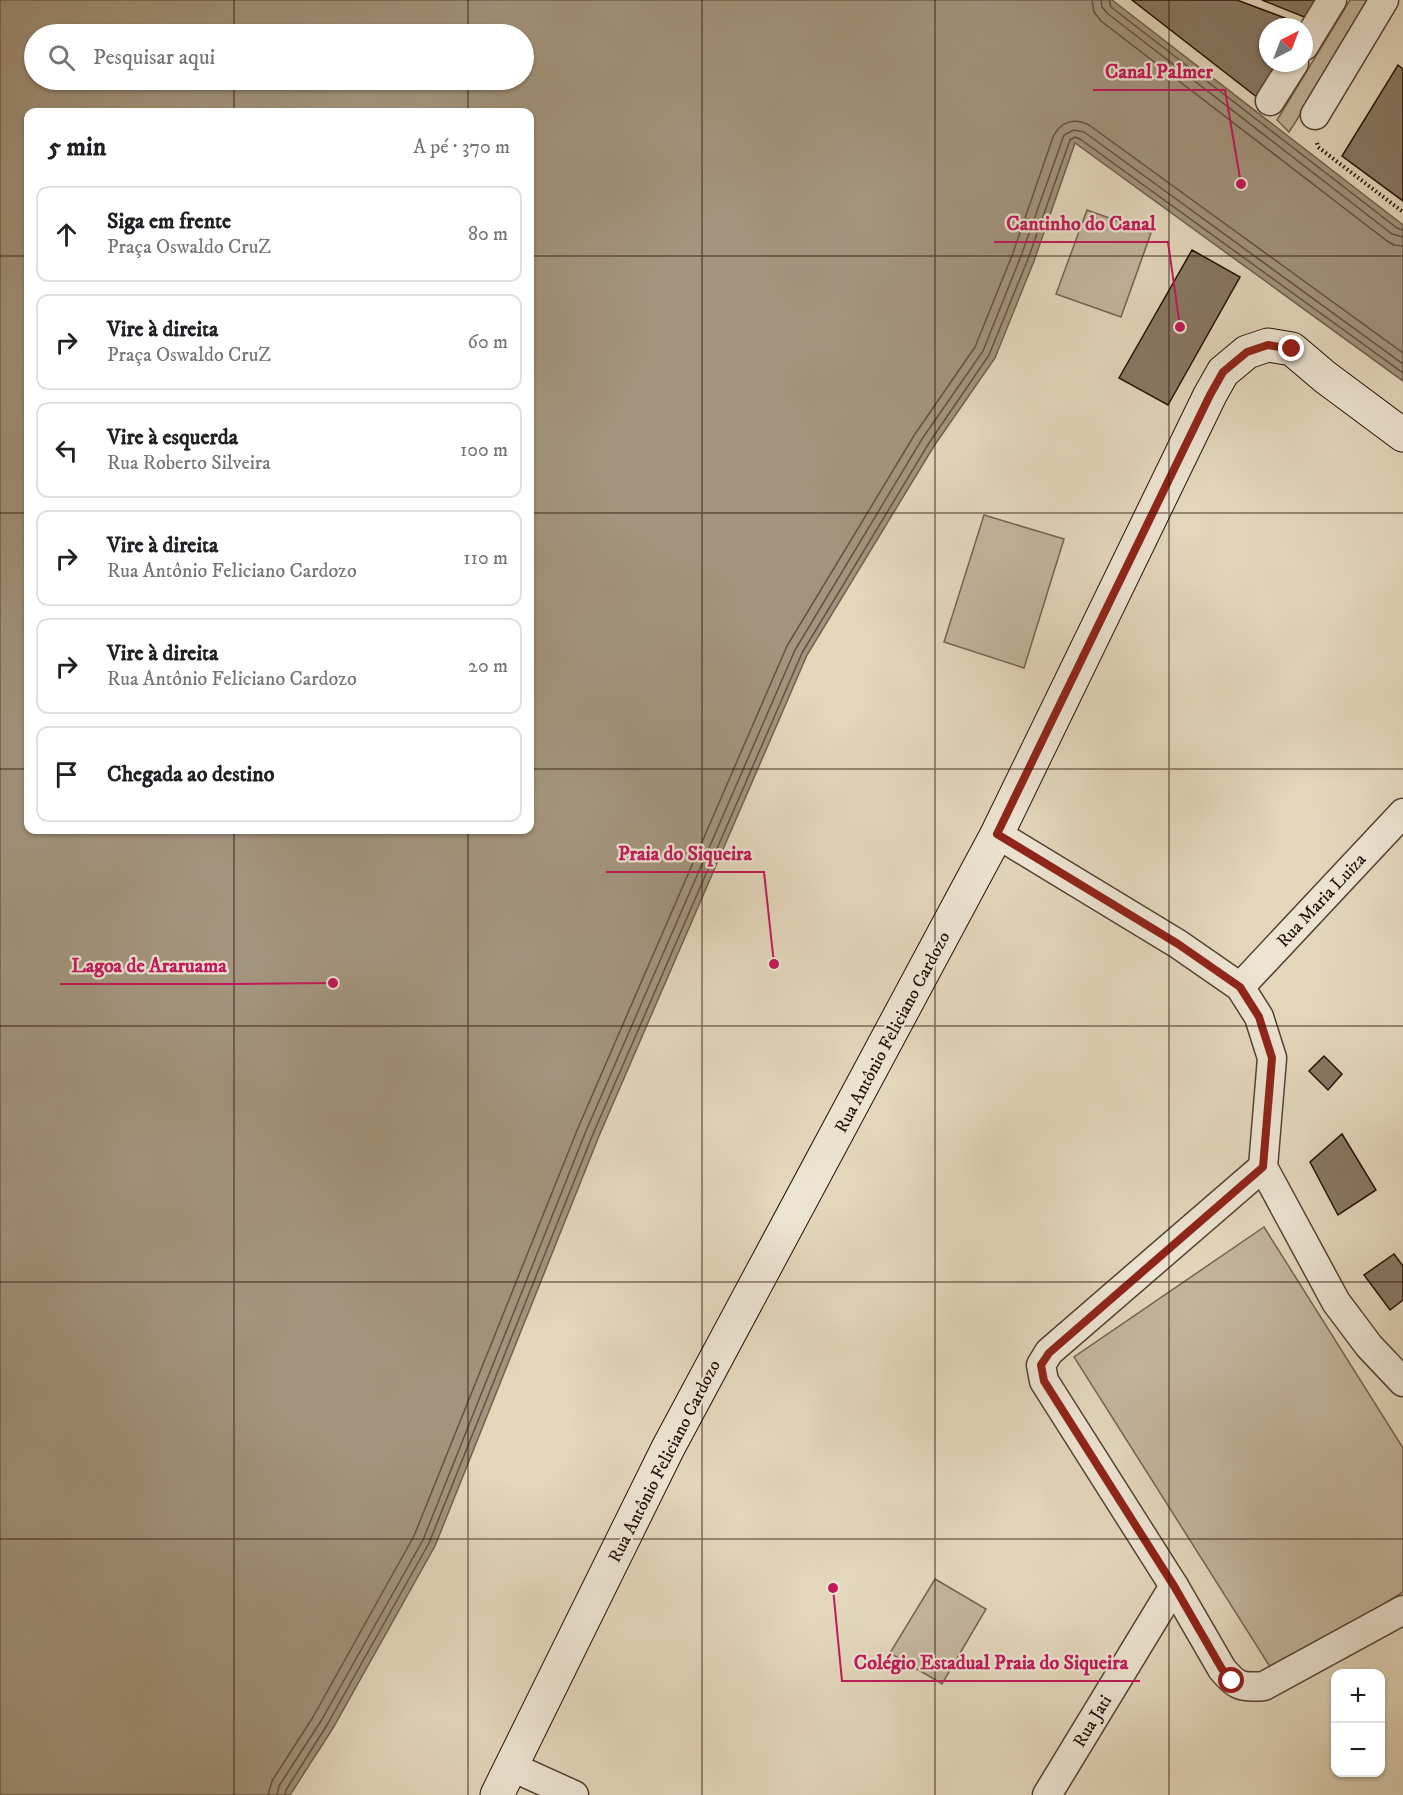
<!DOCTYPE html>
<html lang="pt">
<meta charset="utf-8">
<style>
body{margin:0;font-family:"IM FELL DW Pica",serif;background:#f6f6f6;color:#202124}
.controls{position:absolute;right:18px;bottom:18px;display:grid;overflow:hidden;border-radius:12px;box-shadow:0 2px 4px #0004}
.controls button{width:54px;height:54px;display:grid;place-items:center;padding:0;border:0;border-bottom:2px solid #e0e0e0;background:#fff;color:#202124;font:30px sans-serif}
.compass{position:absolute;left:1259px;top:18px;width:54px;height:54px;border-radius:50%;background:#fff;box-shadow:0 2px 4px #0004;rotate:42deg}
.stop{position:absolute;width:18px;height:18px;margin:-14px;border:4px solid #8f2418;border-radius:50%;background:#fff}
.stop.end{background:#8f2418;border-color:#fff;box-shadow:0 2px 6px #0008}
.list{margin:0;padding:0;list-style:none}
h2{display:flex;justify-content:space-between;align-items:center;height:78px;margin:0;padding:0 24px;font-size:26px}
h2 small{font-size:20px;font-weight:400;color:#757577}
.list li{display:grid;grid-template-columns:39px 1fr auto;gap:18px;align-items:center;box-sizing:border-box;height:96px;margin:0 12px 12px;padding:0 12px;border:2px solid #e0e0e0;border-radius:12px}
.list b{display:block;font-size:22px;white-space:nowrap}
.list p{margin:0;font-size:20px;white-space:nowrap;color:#757577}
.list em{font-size:20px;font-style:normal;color:#757577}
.icon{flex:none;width:33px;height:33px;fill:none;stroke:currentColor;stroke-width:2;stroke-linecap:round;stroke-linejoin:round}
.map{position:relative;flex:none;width:1403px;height:1795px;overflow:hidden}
.search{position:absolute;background:#fff;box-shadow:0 2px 4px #0004;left:24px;top:24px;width:510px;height:66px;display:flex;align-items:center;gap:15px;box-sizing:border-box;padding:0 21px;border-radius:33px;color:#757577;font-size:22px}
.panel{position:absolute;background:#fff;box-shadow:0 2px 4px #0004;left:24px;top:108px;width:510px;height:726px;border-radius:12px}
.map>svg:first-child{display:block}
</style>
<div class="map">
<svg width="1403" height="1795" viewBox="0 0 1403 1795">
<rect width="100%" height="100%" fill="#e4d7bc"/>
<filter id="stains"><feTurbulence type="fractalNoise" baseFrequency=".00333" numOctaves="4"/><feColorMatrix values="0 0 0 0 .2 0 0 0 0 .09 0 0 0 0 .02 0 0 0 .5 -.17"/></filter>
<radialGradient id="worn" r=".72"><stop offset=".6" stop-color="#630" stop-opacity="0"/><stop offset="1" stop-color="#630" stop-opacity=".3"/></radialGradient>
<!-- green -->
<g fill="#c3b59d" stroke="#746350" stroke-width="1.5">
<path d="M 1350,0 L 1374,0 L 1289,132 L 1277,120 Z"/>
<path d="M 1087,210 L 1151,233 L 1121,317 L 1056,294 Z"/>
<path d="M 984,515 L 1064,539 L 1024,668 L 944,642 Z"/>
<path d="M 1264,1227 L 1403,1448 L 1403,1592 L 1274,1673 L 1074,1357 Z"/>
<path d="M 935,1579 L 986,1609 L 942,1684 L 890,1653 Z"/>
</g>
<!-- water -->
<path fill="#a3947d" stroke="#70604c" stroke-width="1.5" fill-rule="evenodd" d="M 0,0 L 1112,0 L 1403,225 L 1403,381 L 1075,143 L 1034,261 L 995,358 L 934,446 L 807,655 L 599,1136 L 435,1546 L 333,1728 L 290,1795 L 0,1795 ZM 34,34 L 524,34 L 524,80 L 34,80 ZM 28,112 L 530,112 L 530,830 L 28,830 Z"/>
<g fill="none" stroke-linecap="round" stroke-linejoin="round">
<!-- shore -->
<g stroke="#645240" stroke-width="1.5">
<path d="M 1092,0 L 1094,12 L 1101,21 L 1387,241 L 1394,245 L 1403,246"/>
<path d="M 1101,0 L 1102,7 L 1107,13 L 1392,234 L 1403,237"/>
<path d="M 1109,0 L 1111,7 L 1397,228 L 1403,230"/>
<path d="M 268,1795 L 272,1781 L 313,1717 L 414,1536 L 578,1128 L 787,646 L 915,434 L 975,347 L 1013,253 L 1053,137 C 1060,122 1074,117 1089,125 L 1403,353"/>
<path d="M 277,1795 L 279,1786 L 321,1721 L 423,1540 L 586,1131 L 795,650 L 922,439 L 983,351 L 1021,256 L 1064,135 L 1074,130 L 1084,132 L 1403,364"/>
<path d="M 285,1795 L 286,1790 L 327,1725 L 429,1543 L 593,1134 L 802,653 L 929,443 L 989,355 L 1028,259 L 1070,140 L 1075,137 L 1080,139 L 1403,373"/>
</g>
</g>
<!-- building -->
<g fill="#887863" stroke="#241103" stroke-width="1.5">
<path d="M 1132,0 L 1237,0 L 1309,27 L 1268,27 L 1268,63 L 1283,63 L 1258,98 Z"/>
<path d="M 1262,0 L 1317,0 L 1307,18 Z"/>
<path d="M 1398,65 L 1403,69 L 1403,201 L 1342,156 Z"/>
<path d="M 1192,250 L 1240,277 L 1168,405 L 1119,378 Z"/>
<path d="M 1324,1056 L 1342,1074 L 1328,1090 L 1309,1071 Z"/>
<path d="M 1342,1134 L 1376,1190 L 1338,1215 L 1310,1162 Z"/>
<path d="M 1394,1254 L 1403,1266 L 1403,1300 L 1390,1310 L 1364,1275 Z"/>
</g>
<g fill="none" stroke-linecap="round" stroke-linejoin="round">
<defs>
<g id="street">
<path d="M 1304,46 L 1332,0"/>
<path d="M 1270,101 L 1294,63"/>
<path d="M 1315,115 L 1384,0"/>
<path d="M 997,834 L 1178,944 L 1240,987 L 1259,1017 L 1272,1058 L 1263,1167 L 1336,1302 L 1369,1346 L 1403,1382"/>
<path d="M 1240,987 L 1403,813"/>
<path d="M 1263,1167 L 1049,1352 L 1041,1365 L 1044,1381 L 1174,1586 L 1222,1669 C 1236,1686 1241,1688 1264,1686 L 1403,1610"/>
<path d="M 512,1767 L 574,1795"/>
<path d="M 1047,1795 L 1174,1586"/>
</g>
<path id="secondary" d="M 497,1795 L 668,1448 L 997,834 L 1210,395 L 1223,372 L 1247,352 L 1268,345 L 1292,349 L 1325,377 L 1403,435"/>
</defs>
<!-- street casing -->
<use href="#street" stroke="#544231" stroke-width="31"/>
<!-- secondary casing -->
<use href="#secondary" stroke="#241103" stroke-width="35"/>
<!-- path -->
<path stroke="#241103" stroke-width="4" stroke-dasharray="1.5 3" stroke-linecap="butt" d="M 1317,143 L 1318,147 L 1403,212"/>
<!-- street -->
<use href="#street" stroke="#ede5d3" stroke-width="28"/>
<!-- secondary -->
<use href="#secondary" stroke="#ede5d3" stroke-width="33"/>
</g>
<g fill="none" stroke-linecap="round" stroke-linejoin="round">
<!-- route -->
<path stroke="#8f2418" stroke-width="8" d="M 1232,1681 L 1222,1669 L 1174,1586 L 1044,1381 L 1041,1365 L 1049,1353 L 1263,1167 L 1272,1058 L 1259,1017 L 1240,987 L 1178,944 L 997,834 L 1210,395 L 1223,372 L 1247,352 L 1268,345 L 1292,349"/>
</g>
<!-- grid -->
<path fill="none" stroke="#241103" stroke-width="1.5" stroke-opacity="0.55" d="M 234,0 L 234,34M 468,0 L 468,34M 702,0 L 702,1795M 935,0 L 935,1795M 1169,0 L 1169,1795M 234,80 L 234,112M 468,80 L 468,112M 0,256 L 28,256M 530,256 L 1403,256M 0,513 L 28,513M 530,513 L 1403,513M 0,769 L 28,769M 530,769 L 1403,769M 234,830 L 234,1795M 468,830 L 468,1795M 0,1026 L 1403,1026M 0,1282 L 1403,1282M 0,1539 L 1403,1539"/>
<g text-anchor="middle" stroke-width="4.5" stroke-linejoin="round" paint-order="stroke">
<!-- street labels -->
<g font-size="18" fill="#241103" stroke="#ede5d3">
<text transform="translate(1321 900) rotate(-47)" y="6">Rua Maria Luiza</text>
<text transform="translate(892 1032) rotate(-62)" y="6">Rua Antônio Feliciano Cardozo</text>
<text transform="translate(664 1461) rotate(-63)" y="6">Rua Antônio Feliciano Cardozo</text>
<text transform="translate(1092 1721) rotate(-59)" y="6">Rua Jati</text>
</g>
</g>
<!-- callouts -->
<path fill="none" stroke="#c2185b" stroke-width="2" d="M1241 184L1225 90H1093M1180 327L1168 242H994M774 964L764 872H606M333 983L239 984H60M833 1588L842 1681H1140"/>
<g fill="#c2185b" stroke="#ede5d3" stroke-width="2">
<circle cx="1241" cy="184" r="6"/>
<circle cx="1180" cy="327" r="6"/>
<circle cx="774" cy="964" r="6"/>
<circle cx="333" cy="983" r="6"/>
<circle cx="833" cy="1588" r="6"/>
</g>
<g font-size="20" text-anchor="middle" font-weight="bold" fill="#c2185b" stroke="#ede5d3" stroke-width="4.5" stroke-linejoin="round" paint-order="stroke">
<text x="1159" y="78">Canal Palmer</text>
<text x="1081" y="230">Cantinho do Canal</text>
<text x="685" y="860">Praia do Siqueira</text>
<text x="149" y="972">Lagoa de Araruama</text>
<text x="991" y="1669">Colégio Estadual Praia do Siqueira</text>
</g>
<rect width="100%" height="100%" filter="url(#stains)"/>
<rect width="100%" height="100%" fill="url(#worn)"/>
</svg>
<div class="controls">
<button>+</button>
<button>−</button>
</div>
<svg class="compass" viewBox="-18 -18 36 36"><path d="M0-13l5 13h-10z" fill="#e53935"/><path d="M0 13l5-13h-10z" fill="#757577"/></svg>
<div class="stop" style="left:1232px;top:1681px"></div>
<div class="stop end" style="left:1292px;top:349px"></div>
<div class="search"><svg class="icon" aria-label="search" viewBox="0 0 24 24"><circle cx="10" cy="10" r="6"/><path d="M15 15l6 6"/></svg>Pesquisar aqui</div>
<section class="panel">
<h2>5 min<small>A pé · 370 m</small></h2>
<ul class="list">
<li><svg class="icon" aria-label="ahead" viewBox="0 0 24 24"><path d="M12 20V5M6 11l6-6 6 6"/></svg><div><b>Siga em frente</b><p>Praça Oswaldo CruZ</p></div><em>80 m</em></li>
<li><svg class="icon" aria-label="right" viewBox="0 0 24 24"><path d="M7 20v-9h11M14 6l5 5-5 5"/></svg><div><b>Vire à direita</b><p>Praça Oswaldo CruZ</p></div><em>60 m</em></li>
<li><svg class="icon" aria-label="left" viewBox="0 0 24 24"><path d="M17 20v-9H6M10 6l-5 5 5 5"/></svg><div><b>Vire à esquerda</b><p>Rua Roberto Silveira</p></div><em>100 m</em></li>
<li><svg class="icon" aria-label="right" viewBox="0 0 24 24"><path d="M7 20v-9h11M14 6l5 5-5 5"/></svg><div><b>Vire à direita</b><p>Rua Antônio Feliciano Cardozo</p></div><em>110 m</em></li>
<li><svg class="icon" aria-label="right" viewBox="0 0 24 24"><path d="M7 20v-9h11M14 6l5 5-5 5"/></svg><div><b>Vire à direita</b><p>Rua Antônio Feliciano Cardozo</p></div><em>20 m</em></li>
<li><svg class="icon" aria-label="arrive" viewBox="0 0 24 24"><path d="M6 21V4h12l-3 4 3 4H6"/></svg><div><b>Chegada ao destino</b></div></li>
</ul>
</section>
</div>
